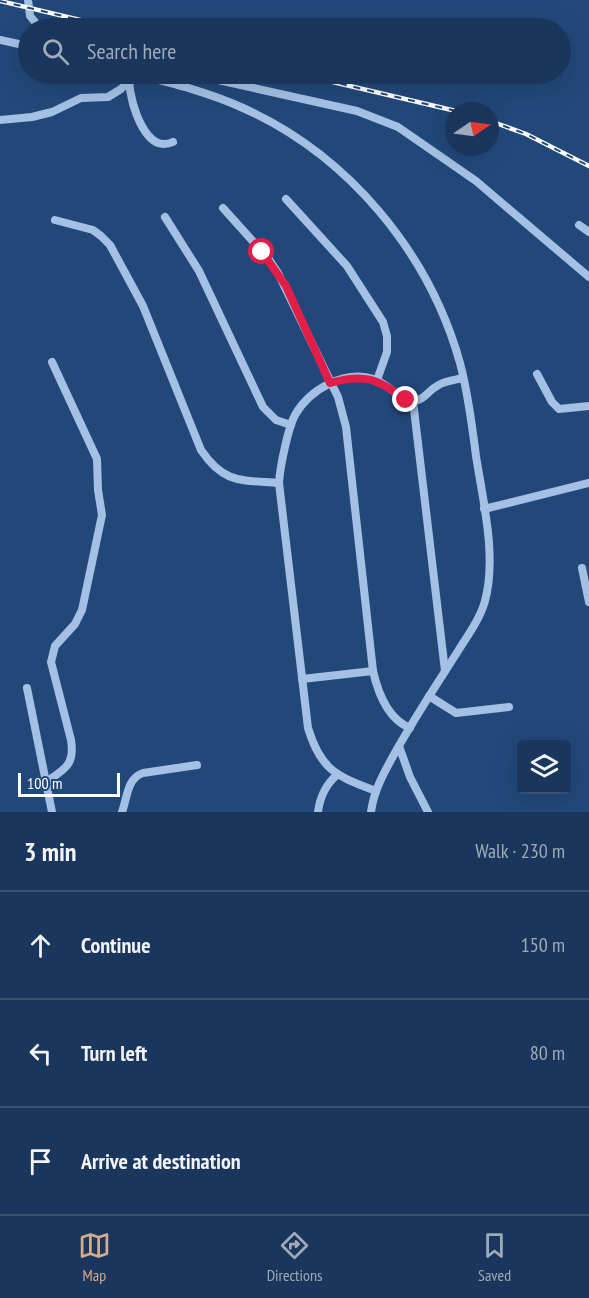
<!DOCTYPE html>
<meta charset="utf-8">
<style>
body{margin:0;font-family:"PT Sans Narrow",sans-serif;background:#274165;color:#f1f3f6}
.controls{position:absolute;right:18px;bottom:18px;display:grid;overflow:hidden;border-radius:6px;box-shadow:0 6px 24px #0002}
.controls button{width:54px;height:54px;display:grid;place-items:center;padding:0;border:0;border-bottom:2px solid #385072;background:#1a365c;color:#f1f3f6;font:30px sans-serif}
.compass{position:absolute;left:445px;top:102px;width:54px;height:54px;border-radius:50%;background:#1a365c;box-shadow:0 6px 24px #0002;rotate:77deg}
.scale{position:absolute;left:18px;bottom:15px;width:102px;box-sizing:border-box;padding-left:6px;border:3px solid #fff;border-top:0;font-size:16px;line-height:21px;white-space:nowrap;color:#fff;-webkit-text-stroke:4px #22487a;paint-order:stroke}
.stop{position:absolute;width:18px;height:18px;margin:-14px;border:4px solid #e11d48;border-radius:50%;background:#fff}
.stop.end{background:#e11d48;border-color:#fff;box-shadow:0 2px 6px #0008}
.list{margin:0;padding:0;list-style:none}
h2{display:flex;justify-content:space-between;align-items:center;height:78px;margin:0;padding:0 24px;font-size:26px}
h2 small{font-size:20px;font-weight:400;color:#9fabbb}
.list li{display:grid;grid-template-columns:39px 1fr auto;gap:18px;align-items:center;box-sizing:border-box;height:108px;padding:0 24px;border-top:2px solid #385072}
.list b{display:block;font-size:22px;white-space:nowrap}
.list em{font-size:20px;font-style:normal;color:#9fabbb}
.icon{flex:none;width:33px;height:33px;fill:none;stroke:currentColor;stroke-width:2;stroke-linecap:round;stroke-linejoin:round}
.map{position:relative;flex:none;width:589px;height:812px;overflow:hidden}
.search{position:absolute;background:#1a365c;box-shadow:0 6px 24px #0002;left:18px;right:18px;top:18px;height:66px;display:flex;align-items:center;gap:15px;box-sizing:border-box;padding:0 21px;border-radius:33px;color:#9fabbb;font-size:22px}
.sheet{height:402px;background:#1a365c}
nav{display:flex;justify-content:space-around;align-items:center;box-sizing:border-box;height:84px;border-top:2px solid #385072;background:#1a365c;font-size:16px;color:#9fabbb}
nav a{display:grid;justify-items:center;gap:3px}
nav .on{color:#d6ab8b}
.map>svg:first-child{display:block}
</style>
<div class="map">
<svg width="589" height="812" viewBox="0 0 589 812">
<rect width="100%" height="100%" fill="#22487a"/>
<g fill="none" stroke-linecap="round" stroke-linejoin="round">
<!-- minor -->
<g stroke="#a4c1e5" stroke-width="8">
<path d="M 28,0 L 30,16 L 40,28"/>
<path d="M 0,40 L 28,46"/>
<path d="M 130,74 C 126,91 141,143 163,144 C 165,144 171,143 173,142"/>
<path d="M 135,74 C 171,83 208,92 243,108 C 348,155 429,252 460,363 C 468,393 472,424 476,456 C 483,501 497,557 485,601 C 480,619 468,635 458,651 C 437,684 415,717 396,751 C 385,771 374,789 371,812"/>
<path d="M 191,74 L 357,111 L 398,127 L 476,181 L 589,277"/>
<path d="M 0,120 L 32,117 L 52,112 L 81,98 L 108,97 L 121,89 L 128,82"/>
<path d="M 286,199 L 347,266 L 383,322 L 387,336 L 387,352 L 377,380"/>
<path d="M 223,208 L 268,258 L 278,273 L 338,397 L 346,427 L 373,671 C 378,693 388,719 410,728"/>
<path d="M 165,217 L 199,271 L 263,407 L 276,420 L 291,425"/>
<path d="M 55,220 L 93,230 L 101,236 L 110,245 L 143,306 L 201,450 C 224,484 241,480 279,483"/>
<path d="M 579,225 L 589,232"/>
<path d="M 537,374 L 552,402 L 559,409 L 589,406"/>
<path d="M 413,401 L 445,671"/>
<path d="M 484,509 L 589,483"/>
<path d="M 582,568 L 589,602"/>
<path d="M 302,679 L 373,671"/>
<path d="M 27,688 L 52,812"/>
<path d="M 429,696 L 456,713 L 509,707"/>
<path d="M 399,746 L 410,777 L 428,812"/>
<path d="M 46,782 C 65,769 75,765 71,740 L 51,662 L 55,646 L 75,624 L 82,610 L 102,515 L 98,490 L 97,459 L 52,362"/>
<path d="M 376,791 C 337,776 321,771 308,728 L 279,483 C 280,467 288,428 295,415 C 310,389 344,370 374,379 C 386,383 404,402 414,401 C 423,401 429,390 437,386 C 444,381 455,380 463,378"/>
<path d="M 122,812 C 127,799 127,778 143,773 L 197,765"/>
<path d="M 318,812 C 320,797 325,785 337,775"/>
</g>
<defs>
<g id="rail">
<path d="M 0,1 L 114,28"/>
<path d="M 299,74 L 456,111"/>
<path d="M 490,121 L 526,134 L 589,166"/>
</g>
</defs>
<!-- rail casing -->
<use href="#rail" stroke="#fff" stroke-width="4.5"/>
<!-- rail -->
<use href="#rail" stroke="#22487a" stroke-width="2" stroke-dasharray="7" stroke-linecap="butt"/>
</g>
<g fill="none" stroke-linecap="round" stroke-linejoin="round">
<!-- route -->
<path stroke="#e11d48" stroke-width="8" d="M 262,252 L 286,286 L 330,383 C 364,373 379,379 406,400"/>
</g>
</svg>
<div class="controls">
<button><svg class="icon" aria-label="layers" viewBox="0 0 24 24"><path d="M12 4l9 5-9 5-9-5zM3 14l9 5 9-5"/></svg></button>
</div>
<svg class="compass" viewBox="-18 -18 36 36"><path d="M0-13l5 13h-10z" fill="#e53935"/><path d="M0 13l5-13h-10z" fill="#9fabbb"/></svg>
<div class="scale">100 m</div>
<div class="stop" style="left:262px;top:252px"></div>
<div class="stop end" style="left:406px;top:400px"></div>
<div class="search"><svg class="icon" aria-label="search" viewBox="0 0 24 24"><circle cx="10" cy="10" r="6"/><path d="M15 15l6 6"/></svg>Search here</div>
</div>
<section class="sheet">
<h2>3 min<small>Walk · 230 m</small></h2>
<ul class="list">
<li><svg class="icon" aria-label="ahead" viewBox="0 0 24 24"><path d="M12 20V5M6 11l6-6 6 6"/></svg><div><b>Continue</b></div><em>150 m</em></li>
<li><svg class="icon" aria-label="left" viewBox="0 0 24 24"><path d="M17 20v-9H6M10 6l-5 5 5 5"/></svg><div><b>Turn left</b></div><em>80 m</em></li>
<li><svg class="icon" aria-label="arrive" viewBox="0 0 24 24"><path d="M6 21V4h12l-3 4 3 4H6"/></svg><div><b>Arrive at destination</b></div></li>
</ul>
</section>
<nav>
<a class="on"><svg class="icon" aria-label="map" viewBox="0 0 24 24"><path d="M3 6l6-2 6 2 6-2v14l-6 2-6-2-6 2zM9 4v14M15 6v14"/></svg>Map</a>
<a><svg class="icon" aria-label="directions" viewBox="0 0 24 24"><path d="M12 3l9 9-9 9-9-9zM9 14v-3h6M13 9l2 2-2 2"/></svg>Directions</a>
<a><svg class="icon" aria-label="saved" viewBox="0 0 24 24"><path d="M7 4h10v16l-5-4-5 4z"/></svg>Saved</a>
</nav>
